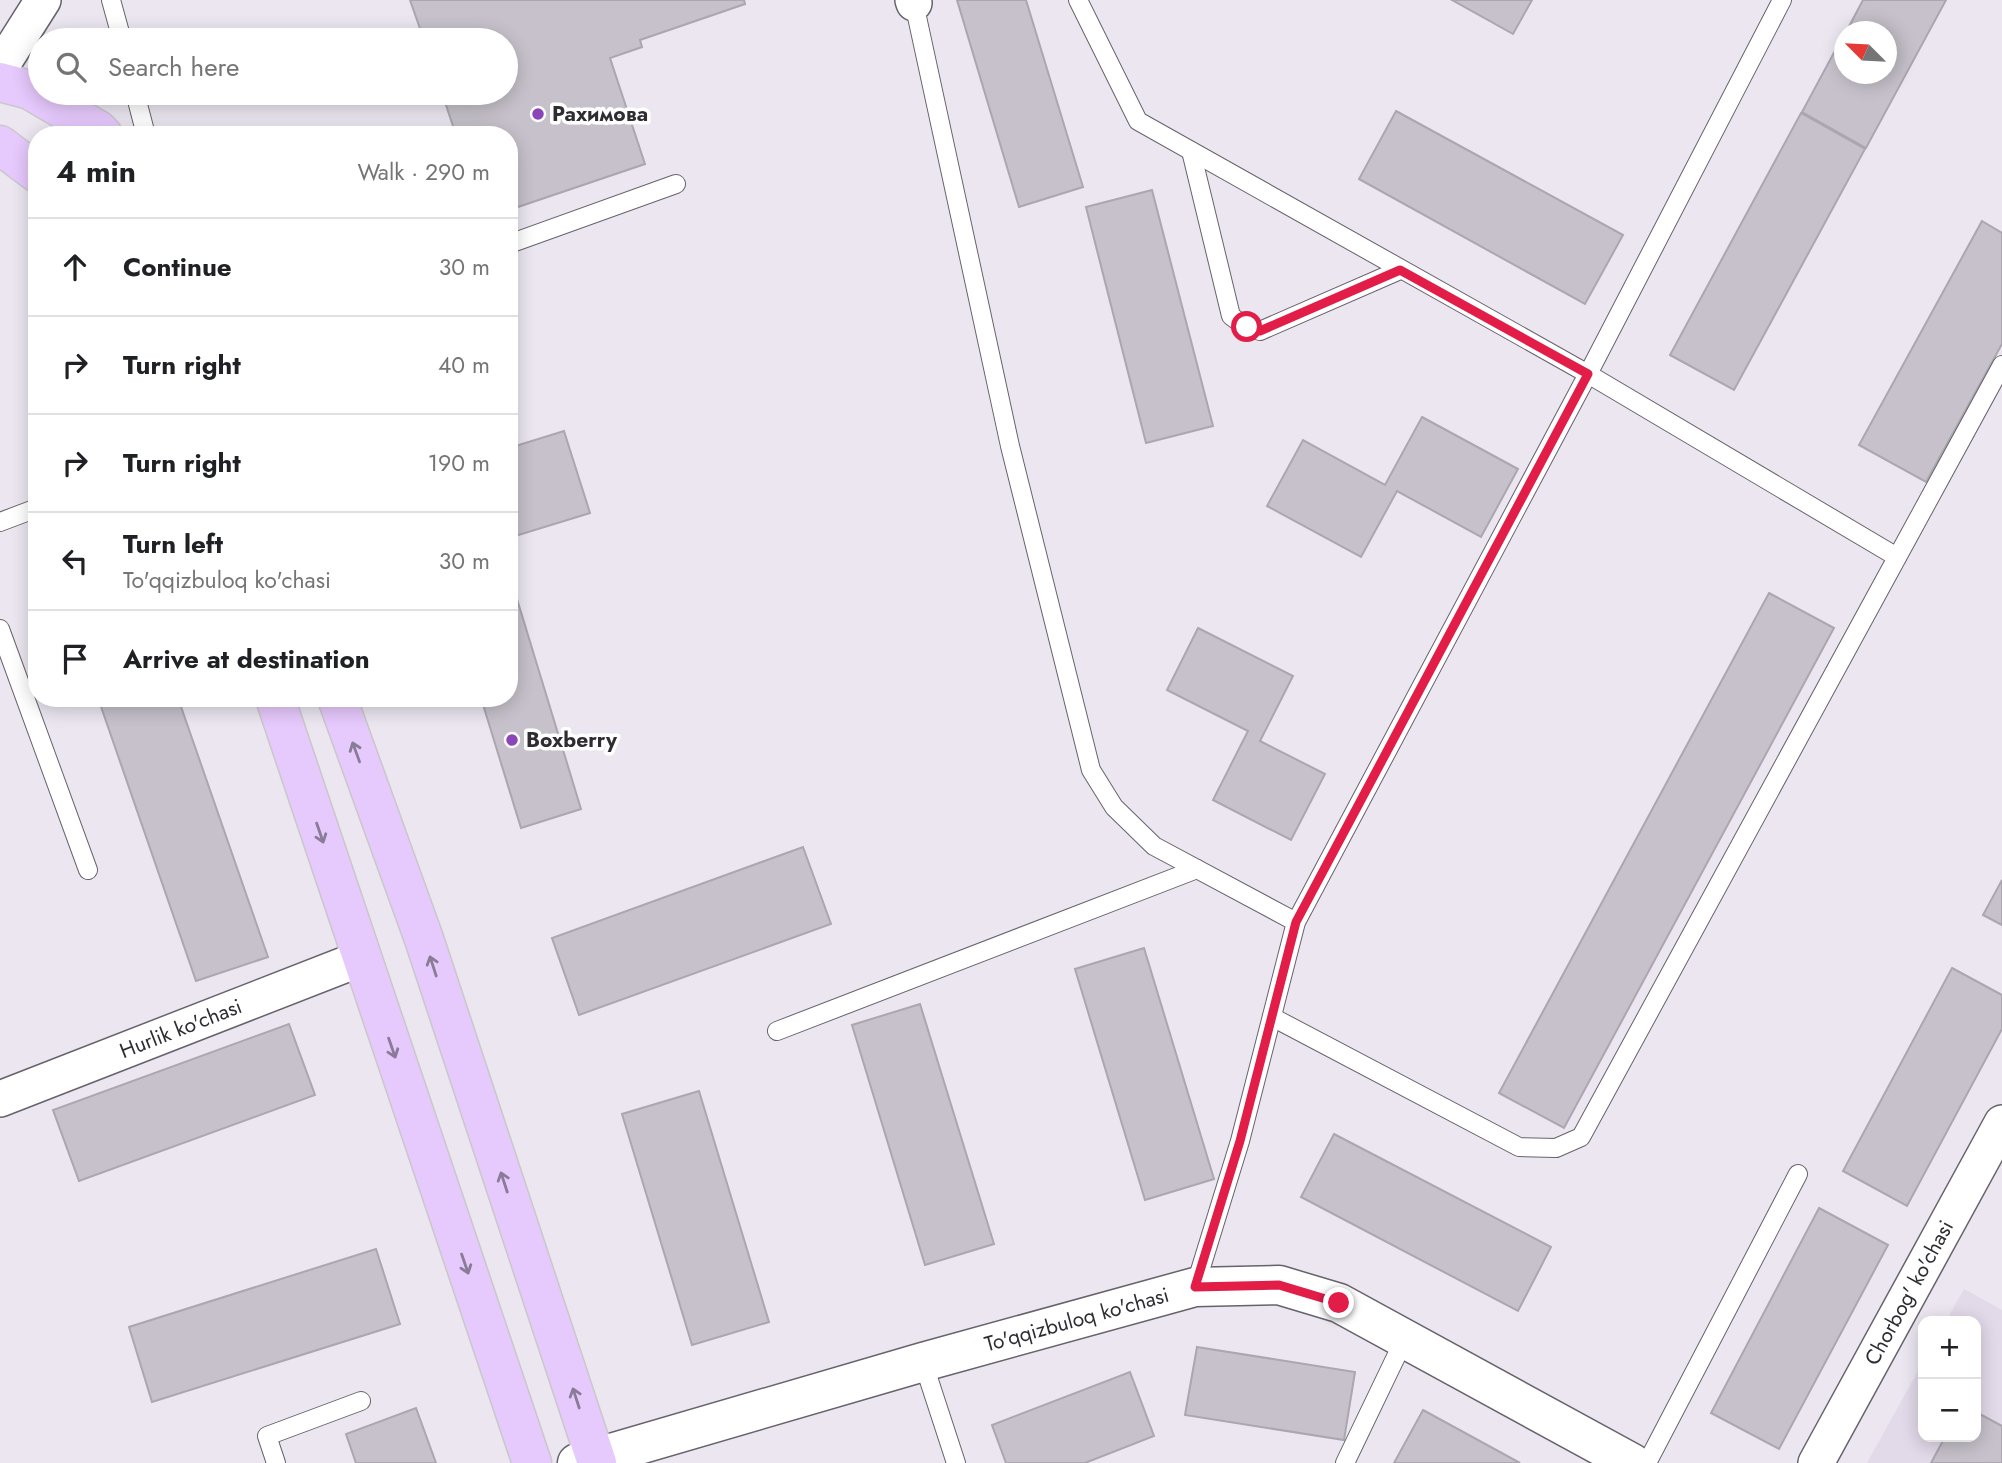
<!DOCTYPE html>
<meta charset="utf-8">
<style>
body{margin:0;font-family:Jost,sans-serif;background:#f6f6f6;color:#202124}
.controls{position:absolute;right:21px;bottom:21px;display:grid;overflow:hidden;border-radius:14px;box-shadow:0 4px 18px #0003}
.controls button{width:63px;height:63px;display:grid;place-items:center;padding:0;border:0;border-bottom:2px solid #e0e0e0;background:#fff;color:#202124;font:35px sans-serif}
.compass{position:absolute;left:1834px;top:21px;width:63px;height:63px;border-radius:50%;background:#fff;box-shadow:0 4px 18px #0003;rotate:294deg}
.stop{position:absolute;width:21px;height:21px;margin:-16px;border:5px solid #e11d48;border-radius:50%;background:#fff}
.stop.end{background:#e11d48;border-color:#fff;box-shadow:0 2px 7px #0008}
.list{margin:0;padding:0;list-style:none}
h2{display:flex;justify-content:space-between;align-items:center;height:91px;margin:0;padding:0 28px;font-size:30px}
h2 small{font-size:23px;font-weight:400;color:#757577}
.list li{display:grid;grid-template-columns:46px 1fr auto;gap:21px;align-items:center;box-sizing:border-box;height:98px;padding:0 28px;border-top:2px solid #e0e0e0}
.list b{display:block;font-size:26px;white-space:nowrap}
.list p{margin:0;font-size:23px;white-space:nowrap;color:#757577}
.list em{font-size:23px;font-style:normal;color:#757577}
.icon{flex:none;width:38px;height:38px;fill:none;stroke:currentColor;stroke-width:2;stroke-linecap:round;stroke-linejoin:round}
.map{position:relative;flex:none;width:2002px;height:1463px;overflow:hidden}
.search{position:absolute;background:#fff;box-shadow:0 4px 18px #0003;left:28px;top:28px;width:490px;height:77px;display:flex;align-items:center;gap:18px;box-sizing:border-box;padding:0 24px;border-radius:38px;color:#757577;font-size:26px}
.panel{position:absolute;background:#fff;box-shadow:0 4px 18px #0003;left:28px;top:126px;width:490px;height:581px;border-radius:28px}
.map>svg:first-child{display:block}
</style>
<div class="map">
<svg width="2002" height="1463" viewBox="0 0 2002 1463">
<rect width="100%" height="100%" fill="#ebe6f0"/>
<!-- built -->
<path fill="#e2d9e9" d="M 1964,1289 L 2002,1310 L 2002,1463 L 1867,1463 L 1923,1362 L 1923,1437 L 1976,1437 L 1976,1321 L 1946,1321 Z"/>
<!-- building -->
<g fill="#c6c1ca" stroke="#aba6af" stroke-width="2">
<path d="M 410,0 L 744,0 L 745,4 L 640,40 L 642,47 L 610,58 L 645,164 L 509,210 L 509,135 L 456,135 L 442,93 L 506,93 L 506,40 L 424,40 Z"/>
<path d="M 957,0 L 1026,0 L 1083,187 L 1019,207 Z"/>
<path d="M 1452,0 L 1532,0 L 1513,34 Z"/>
<path d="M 1863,0 L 1946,0 L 1866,148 L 1802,112 L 1844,34 L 1844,74 L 1886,74 L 1886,32 L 1846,32 Z"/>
<path d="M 1396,111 L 1623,235 L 1585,304 L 1359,179 Z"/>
<path d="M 1801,113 L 1865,149 L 1734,390 L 1670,355 Z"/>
<path d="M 1152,190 L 1213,426 L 1146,443 L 1086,207 Z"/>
<path d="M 1982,221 L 2002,233 L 2002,344 L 1926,482 L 1859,445 Z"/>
<path d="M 1422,417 L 1518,469 L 1481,537 L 1397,491 L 1361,557 L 1267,506 L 1303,440 L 1385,485 Z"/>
<path d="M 564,431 L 590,513 L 509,538 L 509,448 Z"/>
<path d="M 1769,593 L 1834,628 L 1564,1128 L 1499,1093 Z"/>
<path d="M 517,599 L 581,809 L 521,828 L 481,698 L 509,698 L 509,602 Z"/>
<path d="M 1198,628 L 1293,676 L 1260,741 L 1325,774 L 1291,840 L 1213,800 L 1248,731 L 1167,690 Z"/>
<path d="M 98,698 L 178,698 L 268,957 L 196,981 Z"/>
<path d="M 803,847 L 831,924 L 579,1015 L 552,938 Z"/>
<path d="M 2002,880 L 2002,925 L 1983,915 Z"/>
<path d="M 1144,948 L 1214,1179 L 1145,1200 L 1075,969 Z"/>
<path d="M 1952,968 L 2002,995 L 2002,1029 L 1907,1206 L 1843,1171 Z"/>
<path d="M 920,1004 L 994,1244 L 925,1265 L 852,1025 Z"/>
<path d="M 289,1024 L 315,1095 L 79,1181 L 53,1110 Z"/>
<path d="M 699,1091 L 769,1322 L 692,1345 L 622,1114 Z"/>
<path d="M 1334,1134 L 1551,1247 L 1518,1311 L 1301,1197 Z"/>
<path d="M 1819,1208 L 1888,1245 L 1779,1449 L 1711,1413 Z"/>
<path d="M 376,1249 L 400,1324 L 152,1402 L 129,1327 Z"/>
<path d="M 1197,1347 L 1355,1372 L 1344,1440 L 1185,1415 Z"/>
<path d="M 1130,1372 L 1154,1436 L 1085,1463 L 1006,1463 L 992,1425 Z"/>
<path d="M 416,1408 L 436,1463 L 356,1463 L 346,1434 Z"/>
<path d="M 1423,1410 L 1520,1463 L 1394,1463 Z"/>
<path d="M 1976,1412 L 2002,1426 L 2002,1463 L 1931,1463 L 1945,1437 L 1976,1437 Z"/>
</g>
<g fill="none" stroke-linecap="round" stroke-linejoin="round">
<defs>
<g id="service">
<path d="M 111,0 L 122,40"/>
<path d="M 1078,0 L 1138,121 L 1588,374 L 1897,557"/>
<path d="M 914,3 L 1010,446 L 1091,770 L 1114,807 L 1154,846 L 1296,922"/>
<path d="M 135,93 L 146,135"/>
<path d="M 1191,151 L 1231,316 L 1246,327 L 1260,331 L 1400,270"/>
<path d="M 509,244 L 676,184"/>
<path d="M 0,522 L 37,508"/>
<path d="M 0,629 L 88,870"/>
<path d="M 1272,1017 L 1519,1147 L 1556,1148 L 1581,1137 L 2002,365"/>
<path d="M 777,1031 L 1197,869"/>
<path d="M 1195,1287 L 1240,1141 L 1296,922 L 1588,374 L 1782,0"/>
<path d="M 923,1362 L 956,1463"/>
<path d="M 276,1463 L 267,1436 L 361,1401"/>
<path d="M 1345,1463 L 1405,1338"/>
<path d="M 1647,1463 L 1798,1174"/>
</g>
<g id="minor">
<path d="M 913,0 L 914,3"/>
<path d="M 0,68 L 43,0"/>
<path id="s1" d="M 0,1099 L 362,958"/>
<path id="s2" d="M 1816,1463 L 2002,1123"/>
</g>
<g id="tertiary">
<path id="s3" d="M 577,1463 L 923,1362 L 1195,1287 L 1279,1285 L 1339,1303 L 1632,1463"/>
</g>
<g id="primary">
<path d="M 0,82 L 30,90 L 98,130 L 103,135"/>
<path d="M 0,145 L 37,173"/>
<path d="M 275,698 L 532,1463"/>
<path d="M 337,698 L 424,939 L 597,1463"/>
</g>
</defs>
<!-- service casing -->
<use href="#service" stroke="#67626b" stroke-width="20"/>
<!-- minor casing -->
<use href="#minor" stroke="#67626b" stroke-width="38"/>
<!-- tertiary casing -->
<use href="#tertiary" stroke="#67626b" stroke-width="41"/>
<!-- primary casing -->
<use href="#primary" stroke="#c9c8c9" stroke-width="41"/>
<!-- service -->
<use href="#service" stroke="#fff" stroke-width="18"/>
<!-- minor -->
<use href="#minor" stroke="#fff" stroke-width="35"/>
<!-- tertiary -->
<use href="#tertiary" stroke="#fff" stroke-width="38"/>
<!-- primary -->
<use href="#primary" stroke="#e6c9fd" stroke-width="38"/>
</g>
<!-- one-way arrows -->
<defs><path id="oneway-shaft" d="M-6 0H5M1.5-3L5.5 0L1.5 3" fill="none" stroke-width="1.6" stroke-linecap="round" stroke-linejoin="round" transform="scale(1.75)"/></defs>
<g stroke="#8a7b97">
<use href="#oneway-shaft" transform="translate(356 752) rotate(-110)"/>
<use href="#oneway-shaft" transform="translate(320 833) rotate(71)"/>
<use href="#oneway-shaft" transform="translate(433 966) rotate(-108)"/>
<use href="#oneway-shaft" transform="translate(392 1048) rotate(71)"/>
<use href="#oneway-shaft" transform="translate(504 1182) rotate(-108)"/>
<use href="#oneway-shaft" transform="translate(465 1264) rotate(71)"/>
<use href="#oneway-shaft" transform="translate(576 1398) rotate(-108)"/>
</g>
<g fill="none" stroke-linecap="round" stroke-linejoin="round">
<!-- route -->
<path stroke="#e11d48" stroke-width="9" d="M 1247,327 L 1260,331 L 1400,270 L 1588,374 L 1296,922 L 1240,1141 L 1195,1287 L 1279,1285 L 1339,1303"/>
</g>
<!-- markers -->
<g fill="#8b45b9" stroke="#fff" stroke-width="2.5">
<circle cx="538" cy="114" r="7"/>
<circle cx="512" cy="740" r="7"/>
</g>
<g text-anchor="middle" stroke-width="7" stroke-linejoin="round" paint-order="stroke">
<!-- poi labels -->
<g font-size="21" font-weight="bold" fill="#2f2d31" stroke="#fff" text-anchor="start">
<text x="552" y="121">Рахимова</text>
<text x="526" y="747">Boxberry</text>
</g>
<!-- street labels -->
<g font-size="21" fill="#2f2d31" stroke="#fff">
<text dy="7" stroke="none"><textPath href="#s1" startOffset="194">Hurlik ko'chasi</textPath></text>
<text dy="7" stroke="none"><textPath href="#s2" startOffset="194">Chorbog' ko'chasi</textPath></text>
<text dy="7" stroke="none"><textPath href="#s3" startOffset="520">To'qqizbuloq ko'chasi</textPath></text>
</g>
</g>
</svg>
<div class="controls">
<button>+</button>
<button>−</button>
</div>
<svg class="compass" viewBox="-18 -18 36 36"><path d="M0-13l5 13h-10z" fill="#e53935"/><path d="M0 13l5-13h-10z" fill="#757577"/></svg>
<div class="stop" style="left:1247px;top:327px"></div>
<div class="stop end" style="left:1339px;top:1303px"></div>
<div class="search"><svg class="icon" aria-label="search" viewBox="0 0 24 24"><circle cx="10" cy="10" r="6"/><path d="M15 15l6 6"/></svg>Search here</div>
<section class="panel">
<h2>4 min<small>Walk · 290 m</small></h2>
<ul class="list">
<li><svg class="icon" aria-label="ahead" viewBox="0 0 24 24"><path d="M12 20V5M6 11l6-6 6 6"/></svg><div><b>Continue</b></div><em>30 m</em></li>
<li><svg class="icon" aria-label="right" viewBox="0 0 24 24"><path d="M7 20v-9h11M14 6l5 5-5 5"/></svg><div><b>Turn right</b></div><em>40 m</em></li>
<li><svg class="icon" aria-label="right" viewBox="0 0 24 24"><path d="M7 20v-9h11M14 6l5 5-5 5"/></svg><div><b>Turn right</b></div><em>190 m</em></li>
<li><svg class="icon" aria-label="left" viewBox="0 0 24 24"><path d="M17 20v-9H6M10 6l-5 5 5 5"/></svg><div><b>Turn left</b><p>To'qqizbuloq ko'chasi</p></div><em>30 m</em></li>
<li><svg class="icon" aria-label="arrive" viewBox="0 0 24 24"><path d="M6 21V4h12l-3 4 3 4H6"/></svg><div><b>Arrive at destination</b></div></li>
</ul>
</section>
</div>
